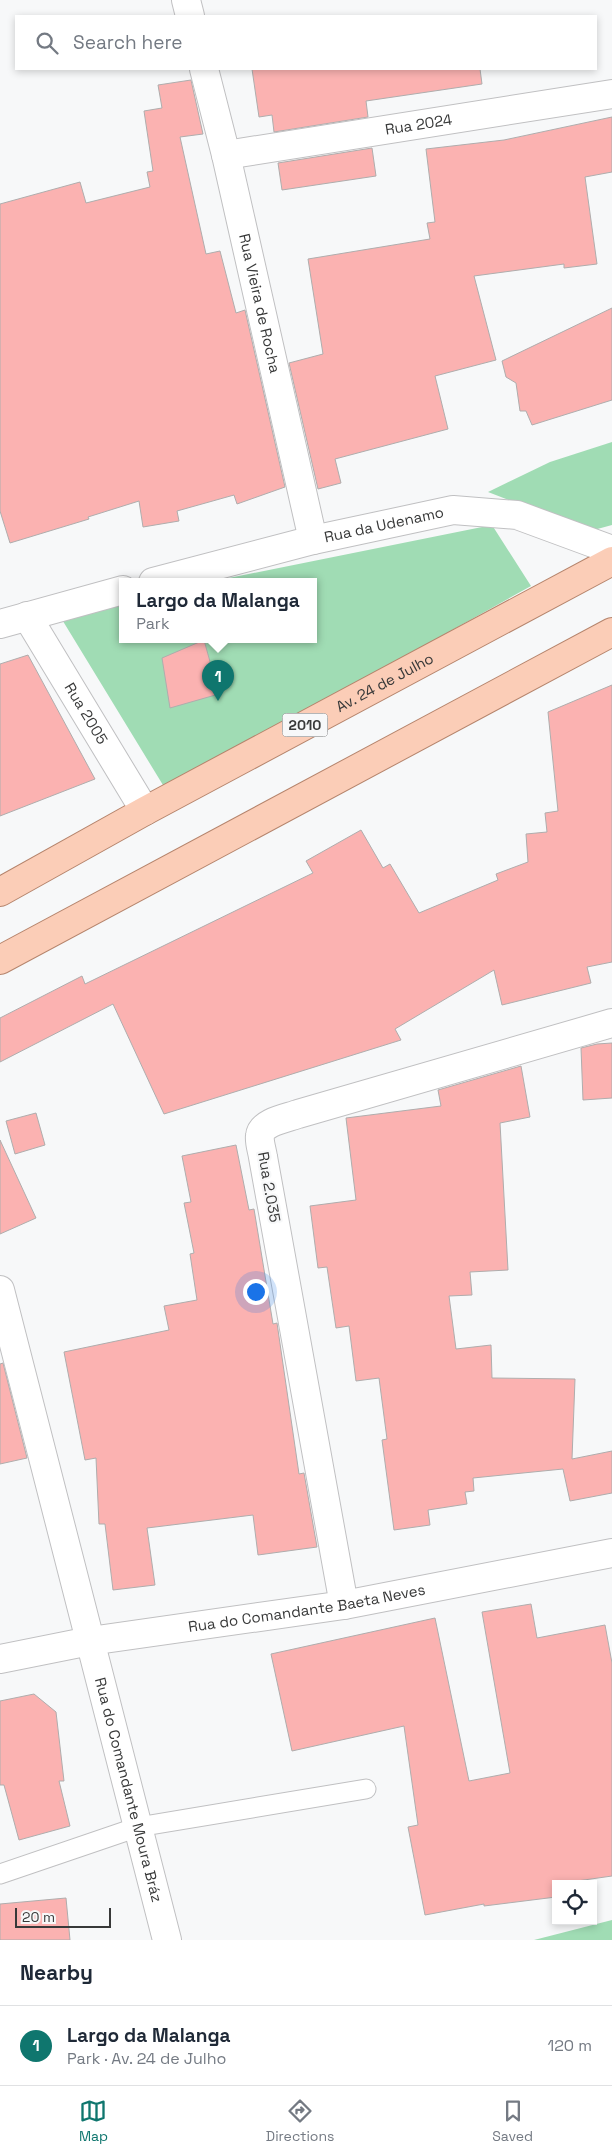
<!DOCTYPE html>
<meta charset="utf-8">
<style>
body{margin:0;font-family:"Space Grotesk",sans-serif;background:#f2f2f3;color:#1f2937}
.controls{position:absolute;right:15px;bottom:15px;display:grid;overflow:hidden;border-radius:0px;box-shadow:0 2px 8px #0003}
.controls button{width:45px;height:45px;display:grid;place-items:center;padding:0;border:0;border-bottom:1px solid #e0e1e3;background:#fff;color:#1f2937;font:25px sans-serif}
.scale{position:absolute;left:15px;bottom:12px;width:96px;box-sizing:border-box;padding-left:5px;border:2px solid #383939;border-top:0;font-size:14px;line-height:18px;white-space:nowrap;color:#383939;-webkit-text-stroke:4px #f7f8f9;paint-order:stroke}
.you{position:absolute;left:255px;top:1291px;width:18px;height:18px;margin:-12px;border:4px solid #fff;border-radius:50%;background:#1a73e8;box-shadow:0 0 0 8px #1a73e833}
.badge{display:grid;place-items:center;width:32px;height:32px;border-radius:50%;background:#0f766e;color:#fff;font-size:16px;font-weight:700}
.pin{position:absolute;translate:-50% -41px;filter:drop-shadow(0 1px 2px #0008)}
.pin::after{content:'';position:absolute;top:26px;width:18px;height:15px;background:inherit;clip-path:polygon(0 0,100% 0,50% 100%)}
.popup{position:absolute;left:119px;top:578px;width:198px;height:65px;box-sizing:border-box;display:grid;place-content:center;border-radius:0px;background:#fff;filter:drop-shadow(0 1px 4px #0005);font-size:16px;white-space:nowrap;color:#747a83}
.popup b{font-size:19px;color:#1f2937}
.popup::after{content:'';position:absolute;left:50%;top:100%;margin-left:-10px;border:10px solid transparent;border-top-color:#fff}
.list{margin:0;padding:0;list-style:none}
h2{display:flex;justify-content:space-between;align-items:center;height:65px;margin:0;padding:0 20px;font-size:21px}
h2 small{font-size:16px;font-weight:400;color:#747a83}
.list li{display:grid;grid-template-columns:32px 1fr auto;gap:15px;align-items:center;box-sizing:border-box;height:80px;padding:0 20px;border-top:1px solid #e0e1e3}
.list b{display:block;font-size:19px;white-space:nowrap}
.list p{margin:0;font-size:16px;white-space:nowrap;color:#747a83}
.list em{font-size:16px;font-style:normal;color:#747a83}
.icon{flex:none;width:28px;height:28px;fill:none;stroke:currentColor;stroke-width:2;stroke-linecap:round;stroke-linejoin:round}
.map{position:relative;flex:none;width:612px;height:1940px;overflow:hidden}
.search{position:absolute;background:#fff;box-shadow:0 2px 8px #0003;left:15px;right:15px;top:15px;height:55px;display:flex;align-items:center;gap:12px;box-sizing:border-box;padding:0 18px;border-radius:0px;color:#747a83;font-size:19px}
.sheet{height:145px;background:#fff}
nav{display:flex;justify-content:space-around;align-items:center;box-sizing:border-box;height:70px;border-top:1px solid #e0e1e3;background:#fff;font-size:14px;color:#747a83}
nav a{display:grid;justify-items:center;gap:2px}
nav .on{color:#0f766e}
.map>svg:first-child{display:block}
</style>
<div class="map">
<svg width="612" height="1940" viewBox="0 0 612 1940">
<rect width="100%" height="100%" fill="#f7f8f9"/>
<!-- green -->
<g fill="#a0dcb4">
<path d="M 612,442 L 612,525 L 590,531 L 488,492 L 550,462 Z"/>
<path d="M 492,525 L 531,586 L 166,790 L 58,613 L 123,600 L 123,640 L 313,640 L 313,582 L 209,582 Z"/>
<path d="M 612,1920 L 612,1940 L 534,1940 Z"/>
</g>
<!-- building -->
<g fill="#fbb2b1" stroke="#afadad">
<path d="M 252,69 L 480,69 L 482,84 L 366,101 L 368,117 L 274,132 L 272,115 L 259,117 Z"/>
<path d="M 191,80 L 203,134 L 180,137 L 206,254 L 220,251 L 236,313 L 245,310 L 285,487 L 237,504 L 234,495 L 177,511 L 179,521 L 143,527 L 139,501 L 88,517 L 89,519 L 10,543 L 0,511 L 0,204 L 80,182 L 86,203 L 150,187 L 147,172 L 153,171 L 144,111 L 162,108 L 158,85 Z"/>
<path d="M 612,117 L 612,172 L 585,177 L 597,264 L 564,268 L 564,264 L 474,276 L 496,360 L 435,376 L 448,429 L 335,459 L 341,483 L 318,489 L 289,363 L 323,354 L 308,259 L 430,239 L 427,223 L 435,222 L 426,149 L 504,140 Z"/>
<path d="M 372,148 L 376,176 L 282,190 L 278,163 Z"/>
<path d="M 612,308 L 612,400 L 532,425 L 526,411 L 520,411 L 516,383 L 506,377 L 502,361 Z"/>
<path d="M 204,640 L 219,694 L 170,708 L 162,658 Z"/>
<path d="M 28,655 L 95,779 L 0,816 L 0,664 Z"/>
<path d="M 612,685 L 612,962 L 587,967 L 591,983 L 502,1005 L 494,970 L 395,1029 L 401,1040 L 164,1114 L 113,1004 L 0,1062 L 0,1018 L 82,976 L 85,984 L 313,873 L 306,861 L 361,830 L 383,868 L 390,864 L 419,913 L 498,880 L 496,874 L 528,862 L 526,834 L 547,832 L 545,813 L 558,811 L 548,712 Z"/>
<path d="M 612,1043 L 612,1098 L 583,1100 L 581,1048 L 597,1044 Z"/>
<path d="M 521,1066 L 530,1117 L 500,1123 L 508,1270 L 470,1272 L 472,1295 L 449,1296 L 456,1349 L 491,1345 L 492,1378 L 575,1379 L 572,1459 L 612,1451 L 612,1493 L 570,1501 L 563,1469 L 473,1478 L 474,1491 L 465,1492 L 467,1504 L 428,1510 L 430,1525 L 394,1530 L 382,1440 L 387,1439 L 379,1378 L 356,1381 L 349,1326 L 336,1328 L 327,1267 L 318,1268 L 310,1206 L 356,1200 L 346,1118 L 441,1106 L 438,1090 Z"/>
<path d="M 36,1113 L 45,1145 L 15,1154 L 6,1121 Z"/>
<path d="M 0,1140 L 36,1218 L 0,1234 Z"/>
<path d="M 236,1145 L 249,1210 L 254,1209 L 273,1324 L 277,1323 L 299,1474 L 304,1473 L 317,1547 L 258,1555 L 253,1515 L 147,1528 L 155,1585 L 113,1590 L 105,1524 L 99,1524 L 96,1458 L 85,1460 L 64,1352 L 169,1330 L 164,1306 L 197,1300 L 190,1254 L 194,1253 L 184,1203 L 191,1202 L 182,1156 Z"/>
<path d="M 3,1363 L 27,1458 L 0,1464 L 0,1364 Z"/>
<path d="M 531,1604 L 537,1638 L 605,1625 L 612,1663 L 612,1876 L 556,1884 L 556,1897 L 484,1906 L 484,1904 L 425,1915 L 408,1827 L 418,1825 L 404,1726 L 292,1751 L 271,1654 L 435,1618 L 469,1781 L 510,1773 L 482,1612 Z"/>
<path d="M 34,1694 L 56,1712 L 64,1781 L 59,1781 L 70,1826 L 19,1840 L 4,1785 L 0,1785 L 0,1701 Z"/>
<path d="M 66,1898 L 70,1940 L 0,1940 L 0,1904 Z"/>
</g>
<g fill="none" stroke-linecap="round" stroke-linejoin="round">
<defs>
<path id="service" d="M 0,1874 L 138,1827 L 366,1789"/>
<g id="minor">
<path d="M 186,0 L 190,16"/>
<path id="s1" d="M 204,69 L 226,155 L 313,540"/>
<path id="s2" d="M 226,155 L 612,94"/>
<path id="s3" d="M 153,582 L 313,540 L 453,510 L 517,515 L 612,550"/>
<path id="s4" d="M 27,616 L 145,811"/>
<path d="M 0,624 L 123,590"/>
<path id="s5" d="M 0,1290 L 167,1940"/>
<path d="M 344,1605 L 263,1157 C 262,1150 259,1142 260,1136 C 261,1122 287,1118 298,1114 L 612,1023"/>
<path id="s6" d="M 0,1659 L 90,1641 L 344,1605 L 612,1553"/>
</g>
<g id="primary">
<path id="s7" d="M 0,892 L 145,811 L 612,561"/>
<path d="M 0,960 L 612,632"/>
</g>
</defs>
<!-- service casing -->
<use href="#service" stroke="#c0c0c2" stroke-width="21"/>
<!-- minor casing -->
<use href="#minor" stroke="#c0c0c2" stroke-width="30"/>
<!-- primary casing -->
<use href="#primary" stroke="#b5846c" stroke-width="30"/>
<!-- service -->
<use href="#service" stroke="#fff" stroke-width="19"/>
<!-- minor -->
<use href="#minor" stroke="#fff" stroke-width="28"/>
<!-- primary -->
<use href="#primary" stroke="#fbcdb7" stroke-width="28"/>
</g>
<g text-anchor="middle" stroke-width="4.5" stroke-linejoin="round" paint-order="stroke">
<!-- shield labels -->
<rect fill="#f7f8f9" stroke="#717273" stroke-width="1" x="282.5" y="713.5" width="45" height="23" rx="4"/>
<g font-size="14" font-weight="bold" fill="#383939">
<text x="305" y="730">2010</text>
</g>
<!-- street labels -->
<g font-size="15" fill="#383939" stroke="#f7f8f9">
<text dy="5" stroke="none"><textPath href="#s2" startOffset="195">Rua 2024</textPath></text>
<text dy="5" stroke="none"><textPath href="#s1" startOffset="241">Rua Vieira de Rocha</textPath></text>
<text dy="5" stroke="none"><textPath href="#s3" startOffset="238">Rua da Udenamo</textPath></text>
<text dy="5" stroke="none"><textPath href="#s7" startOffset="438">Av. 24 de Julho</textPath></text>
<text dy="5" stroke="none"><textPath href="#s4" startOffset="114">Rua 2005</textPath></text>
<text transform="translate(269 1187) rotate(80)" y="5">Rua 2.035</text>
<text dy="5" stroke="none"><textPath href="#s6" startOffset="311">Rua do Comandante Baeta Neves</textPath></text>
<text dy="5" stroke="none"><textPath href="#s5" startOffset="516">Rua do Comandante Moura Bráz</textPath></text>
</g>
</g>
</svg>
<div class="controls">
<button><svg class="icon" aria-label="locate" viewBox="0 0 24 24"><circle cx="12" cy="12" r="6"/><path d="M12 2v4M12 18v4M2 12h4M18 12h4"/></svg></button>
</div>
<div class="scale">20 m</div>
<div class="you"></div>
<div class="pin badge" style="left:218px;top:701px">1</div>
<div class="popup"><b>Largo da Malanga</b>Park</div>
<div class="search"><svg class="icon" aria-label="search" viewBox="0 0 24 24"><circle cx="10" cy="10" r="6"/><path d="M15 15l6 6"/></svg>Search here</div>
</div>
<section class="sheet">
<h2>Nearby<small></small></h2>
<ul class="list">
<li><span class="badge">1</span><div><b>Largo da Malanga</b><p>Park · Av. 24 de Julho</p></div><em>120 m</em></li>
</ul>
</section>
<nav>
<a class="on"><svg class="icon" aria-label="map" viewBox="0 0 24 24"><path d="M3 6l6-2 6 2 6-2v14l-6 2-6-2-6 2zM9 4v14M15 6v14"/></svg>Map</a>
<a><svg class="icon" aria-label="directions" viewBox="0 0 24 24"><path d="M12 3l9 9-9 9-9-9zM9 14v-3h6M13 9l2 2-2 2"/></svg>Directions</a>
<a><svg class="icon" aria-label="saved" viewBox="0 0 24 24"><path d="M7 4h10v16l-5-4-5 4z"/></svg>Saved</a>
</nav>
